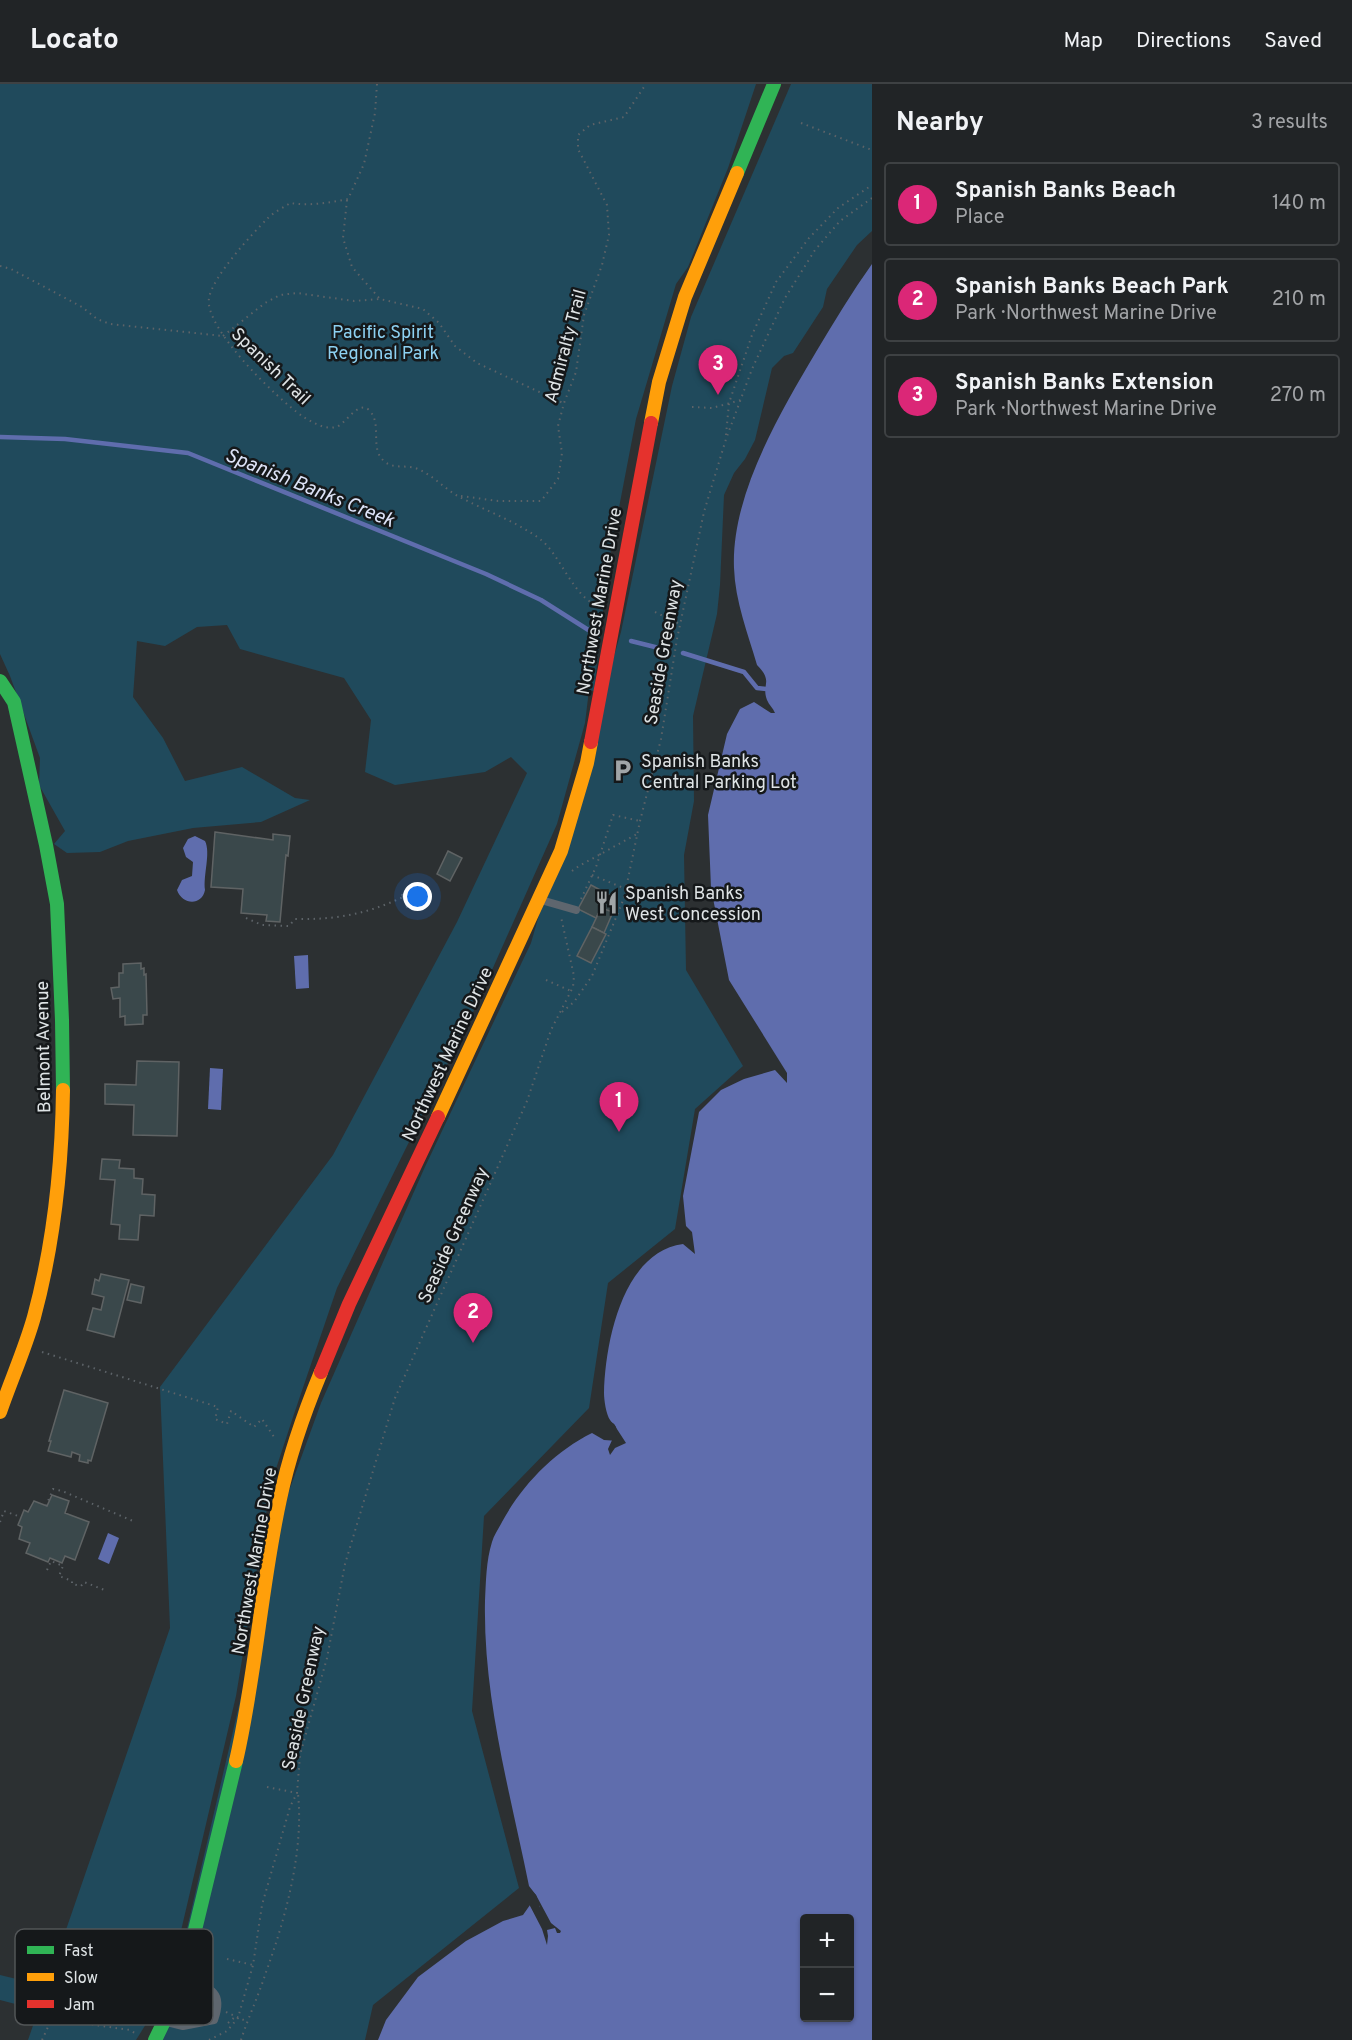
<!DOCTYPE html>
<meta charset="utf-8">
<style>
body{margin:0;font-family:Overpass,sans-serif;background:#2d3032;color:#f1f3f6}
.controls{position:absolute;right:18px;bottom:18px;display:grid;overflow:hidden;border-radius:6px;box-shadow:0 2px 4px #0004}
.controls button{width:54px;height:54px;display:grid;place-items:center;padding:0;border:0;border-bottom:2px solid #3e4143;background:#212426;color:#f1f3f6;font:30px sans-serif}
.you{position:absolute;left:418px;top:813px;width:21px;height:21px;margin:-15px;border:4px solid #fff;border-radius:50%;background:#1a73e8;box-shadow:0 0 0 9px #1a73e833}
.badge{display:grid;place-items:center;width:39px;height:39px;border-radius:50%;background:#db2777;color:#fff;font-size:20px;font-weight:700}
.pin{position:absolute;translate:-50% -50px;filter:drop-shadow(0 2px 3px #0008)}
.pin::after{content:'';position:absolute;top:32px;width:21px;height:18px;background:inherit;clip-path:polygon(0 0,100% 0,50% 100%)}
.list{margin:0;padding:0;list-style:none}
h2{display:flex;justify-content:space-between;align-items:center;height:78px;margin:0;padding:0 24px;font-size:26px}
h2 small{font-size:20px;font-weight:400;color:#a2a4a7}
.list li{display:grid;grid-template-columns:39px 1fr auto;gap:18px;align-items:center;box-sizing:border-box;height:84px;margin:0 12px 12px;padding:0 12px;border:2px solid #3e4143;border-radius:6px}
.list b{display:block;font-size:22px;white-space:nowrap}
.list p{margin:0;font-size:20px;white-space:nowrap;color:#a2a4a7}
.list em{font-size:20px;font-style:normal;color:#a2a4a7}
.map{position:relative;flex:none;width:872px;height:1956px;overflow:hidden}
header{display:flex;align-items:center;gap:36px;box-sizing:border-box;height:84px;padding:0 30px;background:#212426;border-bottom:2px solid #3e4143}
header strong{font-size:28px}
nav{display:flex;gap:33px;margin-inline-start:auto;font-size:21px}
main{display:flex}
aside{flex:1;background:#212426}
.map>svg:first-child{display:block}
</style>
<header>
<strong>Locato</strong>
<nav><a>Map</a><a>Directions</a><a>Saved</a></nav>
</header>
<main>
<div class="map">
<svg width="872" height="1956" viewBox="0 0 872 1956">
<rect width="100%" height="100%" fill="#2c3032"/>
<!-- green -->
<g fill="#204a5c">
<path d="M 0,0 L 756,0 L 728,84 L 688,183 L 676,200 L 636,335 L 608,481 L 594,607 L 589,606 L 585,639 L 557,740 L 476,922 L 337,1204 L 294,1330 L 271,1400 L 236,1612 L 180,1851 L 161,1916 L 136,1956 L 28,1956 L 170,1544 L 160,1303 L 333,1071 L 457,838 L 527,689 L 511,673 L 485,688 L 395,701 L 365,688 L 371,636 L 344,594 L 240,565 L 227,541 L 197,543 L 165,562 L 137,557 L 133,613 L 163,654 L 185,697 L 242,683 L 295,714 L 310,716 L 261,738 L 193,744 L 128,757 L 100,768 L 67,769 L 54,760 L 65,747 L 39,701 L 40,674 L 10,592 L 0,570 Z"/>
<path d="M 791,0 L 872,0 L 872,147 L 857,161 L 827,205 L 823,223 L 793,269 L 784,272 L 772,284 L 755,356 L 745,375 L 734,389 L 724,411 L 720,501 L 717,530 L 693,632 L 694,717 L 684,771 L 686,886 L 743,982 L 695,1025 L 675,1145 L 608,1199 L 589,1324 L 484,1432 L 472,1627 L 519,1804 L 373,1921 L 365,1956 L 161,1956 L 289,1407 L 321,1319 L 424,1085 L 531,859 L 621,548 L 672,302 L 691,233 Z"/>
<path d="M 0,1891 L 29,1898 L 23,1922 L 0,1916 Z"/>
</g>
<!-- water -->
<g fill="#5f6dad" fill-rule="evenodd">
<path d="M 872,180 L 872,1956 L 378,1956 L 386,1936 L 418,1893 L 466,1857 L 503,1837 L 523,1831 L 530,1821 L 535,1830 L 542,1830 L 536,1811 L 529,1802 C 510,1708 483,1613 485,1517 C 486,1498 486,1477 492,1458 C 494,1451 499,1444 502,1438 C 522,1401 554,1368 592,1349 L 604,1356 L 618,1357 C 617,1353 617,1347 616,1343 C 613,1337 613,1341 610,1336 C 606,1330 604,1316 604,1309 C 605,1258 623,1168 683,1160 L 695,1170 L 692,1148 L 686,1142 L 683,1112 L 699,1028 L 721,1006 L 744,995 L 775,986 L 787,999 L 787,989 L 729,896 L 711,804 L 708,731 L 727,650 L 740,625 L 754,618 L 771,629 L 775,629 C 773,624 769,621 767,616 C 761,600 774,598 757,581 C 748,550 735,517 734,484 C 731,411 780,329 816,268 C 834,238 852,208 872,180 ZM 804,1834 L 850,1834 L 850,1934 L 804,1934 Z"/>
<path d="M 195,752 L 205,757 C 211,769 203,791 205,806 C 202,822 182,821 177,806 L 182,796 L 192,792 L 193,778 L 186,773 L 183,764 L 188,755 Z"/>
<path d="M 308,871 L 309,904 L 296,905 L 294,872 Z"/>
<path d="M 210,984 L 223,985 L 221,1026 L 208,1025 Z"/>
<path d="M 108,1449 L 119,1454 L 109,1480 L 98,1475 Z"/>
</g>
<!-- pier -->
<g fill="#2c3032">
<path d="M 605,1331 L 615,1342 L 626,1359 L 615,1364 L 610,1371 L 608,1365 L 613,1354 L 616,1354 L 617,1352 Z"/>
<path d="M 525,1800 L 536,1811 L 551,1839 L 561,1847 L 560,1849 L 557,1849 L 555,1844 L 547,1846 L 548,1852 L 547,1861 L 542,1845 L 528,1818 L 532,1819 L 537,1827 L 539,1828 L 540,1823 Z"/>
</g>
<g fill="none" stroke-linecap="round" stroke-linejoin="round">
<!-- stream -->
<g stroke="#5f6dad" stroke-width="4.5">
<path d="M 0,353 L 65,355 L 188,369 L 486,490 L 541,516 L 590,547"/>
<path d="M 631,557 L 667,566"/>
<path d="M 683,569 L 744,588 L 757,604 L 766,605"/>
</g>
</g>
<!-- building -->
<g fill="#3a484b" stroke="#5f6364" stroke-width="1.5">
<path d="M 215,748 L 273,756 L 273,750 L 290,752 L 288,772 L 286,771 L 280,838 L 266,837 L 267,831 L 241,829 L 243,805 L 211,803 Z"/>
<path d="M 448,767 L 462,774 L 450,797 L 437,790 Z"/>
<path d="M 591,801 L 617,815 L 610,828 L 601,824 L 596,834 L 578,825 Z"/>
<path d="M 415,806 L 419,818 L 407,823 L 402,811 Z"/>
<path d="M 601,824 L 613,828 L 604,849 L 592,843 Z"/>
<path d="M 592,843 L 606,850 L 591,879 L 577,872 Z"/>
<path d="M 141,879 L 141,885 L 144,884 L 144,891 L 146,890 L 147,931 L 143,931 L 143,940 L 125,941 L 125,932 L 120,933 L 120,914 L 113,915 L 111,904 L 119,903 L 119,889 L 123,889 L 123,880 Z"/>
<path d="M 137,977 L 179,978 L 177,1052 L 133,1051 L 134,1021 L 105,1020 L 105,1000 L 136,1001 Z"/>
<path d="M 102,1075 L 120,1076 L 119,1084 L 134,1085 L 134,1094 L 143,1095 L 142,1110 L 155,1111 L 154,1132 L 140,1131 L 138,1156 L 119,1155 L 120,1141 L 111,1140 L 115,1096 L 100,1095 Z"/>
<path d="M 101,1190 L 129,1196 L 114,1253 L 87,1246 L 93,1224 L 101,1226 L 104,1213 L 92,1210 L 95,1195 L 99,1197 Z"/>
<path d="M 131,1200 L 144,1203 L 141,1219 L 127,1216 Z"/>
<path d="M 64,1306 L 108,1319 L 91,1377 L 88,1376 L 88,1379 L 79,1377 L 80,1371 L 72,1368 L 71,1373 L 48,1367 L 51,1357 L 49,1357 Z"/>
<path d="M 52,1411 L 69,1417 L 65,1429 L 89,1438 L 75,1476 L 65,1472 L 62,1479 L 50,1474 L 48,1478 L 26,1469 L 30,1459 L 19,1455 L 22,1443 L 18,1441 L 24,1426 L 28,1428 L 34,1417 L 47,1422 Z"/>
</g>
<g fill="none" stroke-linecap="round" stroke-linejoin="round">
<!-- path -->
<g stroke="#5d6368" stroke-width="2" stroke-dasharray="1.5 4.5" stroke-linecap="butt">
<path d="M 377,0 L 375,29 L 364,80 L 348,115 C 329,119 309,122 290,119 C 283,124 274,128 268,134 C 252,150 213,192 209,214 C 204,245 278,315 302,332 C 312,338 324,346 336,343 C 346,340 358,316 369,326 C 383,340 369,364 384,377 C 394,386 407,380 418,385 C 432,391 443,403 456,411 C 483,426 514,436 540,455 C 561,471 573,514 599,522"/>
<path d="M 801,39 L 872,66"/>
<path d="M 347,116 L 343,154 L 352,183 L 380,215"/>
<path d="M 0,182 L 11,185 L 82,223 L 97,235 L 110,240 L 223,252"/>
<path d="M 223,252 L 265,219 L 280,211 L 297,209 L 354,217 L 380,215 L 423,225 L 439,239 L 455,262 L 477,279 L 563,319"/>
<path d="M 692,323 L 712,324 L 741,316"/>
<path d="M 726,351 L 729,319 L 752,251 L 776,198 L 809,154 L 838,124 L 872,101"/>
<path d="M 461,412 L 498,417 L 541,417 L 558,395 L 562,369 L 558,342 L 564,319 L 576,288 L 584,231 L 602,181 L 609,151 L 607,121 L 578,65 L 578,51 L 590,41 L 624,33 L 646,0"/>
<path d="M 655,528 L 680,540"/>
<path d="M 572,787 L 579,782 L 637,750"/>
<path d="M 592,791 L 626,805"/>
<path d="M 581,815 L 596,783 L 613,731 L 640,737"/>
<path d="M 246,834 L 262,841 L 289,842 L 295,835 C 335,836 367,830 403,813"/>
<path d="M 546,896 L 571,907"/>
<path d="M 562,928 L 574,918 L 592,892 L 624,814 L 640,737 L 661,655 L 677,555 L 704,428 L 726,355 L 752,285 L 785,214 L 815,166 L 840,137 L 872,114"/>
<path d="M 42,1268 L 218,1323 L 215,1335 L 227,1340 L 231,1327 L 254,1343 L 262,1335 L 276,1356"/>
<path d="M 46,1422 L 53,1405 L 62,1407 L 133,1437"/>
<path d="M 0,1438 L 4,1427 L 21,1433"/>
<path d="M 47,1486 L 51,1477 L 63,1482 L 59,1492 L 72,1497 L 72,1500 L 81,1502 L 84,1498 L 107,1507"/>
<path d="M 267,1703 L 297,1709"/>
<path d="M 227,1875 L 253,1881"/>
<path d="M 226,1928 L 246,1937"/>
<path d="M 228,1939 L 235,1933"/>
<path d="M 42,1956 L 48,1943 L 59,1930 L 81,1939 L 130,1946 L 138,1951"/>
<path d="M 209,1956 L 227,1947 L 238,1934 L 253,1881 L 262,1821 L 290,1723 L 297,1709 L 300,1671 L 327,1574 L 345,1480 L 395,1314 L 527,1017 L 551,946 L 573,903 L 574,892 L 561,833"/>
<path d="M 241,1956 C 248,1934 258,1913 265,1891 C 285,1836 304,1768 298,1710"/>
</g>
<!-- lane -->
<g stroke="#5e666e" stroke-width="8">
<path d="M 541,816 L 576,826"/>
<path d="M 167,1938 L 183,1942 L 214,1936 C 225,1906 209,1904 184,1896"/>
</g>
<!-- fast -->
<g stroke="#30b455" stroke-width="14">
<path d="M 737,89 L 774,0"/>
<path d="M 0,597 L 14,618 L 46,761 L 57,820 L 62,936 L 63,1006"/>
<path d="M 155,1956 L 173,1919 L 186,1883 L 236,1677"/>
</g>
<!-- slow -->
<g stroke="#ff9f0a" stroke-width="14">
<path d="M 651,339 L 659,298 L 685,213 L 737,89"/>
<path d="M 438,1033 L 561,767 L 587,679 L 591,658"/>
<path d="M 0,1328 C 11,1296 25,1265 34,1233 C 54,1159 62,1082 63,1006"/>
<path d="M 236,1677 C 256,1591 261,1501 280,1415 C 289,1372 304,1329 321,1288"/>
</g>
<!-- jam -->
<g stroke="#e5322d" stroke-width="14">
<path d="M 591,658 L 651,339"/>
<path d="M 321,1288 L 349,1220 L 438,1033"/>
</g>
</g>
<!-- icons -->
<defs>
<symbol id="parking-bare" viewBox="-9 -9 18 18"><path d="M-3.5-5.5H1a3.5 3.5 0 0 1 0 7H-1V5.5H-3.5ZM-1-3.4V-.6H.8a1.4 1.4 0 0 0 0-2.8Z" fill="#a0a5a7" stroke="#15181a" stroke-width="2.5" paint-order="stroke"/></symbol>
<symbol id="restaurant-bare" viewBox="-9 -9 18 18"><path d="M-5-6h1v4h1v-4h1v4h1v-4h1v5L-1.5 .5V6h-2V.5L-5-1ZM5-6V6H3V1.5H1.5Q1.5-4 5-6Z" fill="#a0a5a7" stroke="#15181a" stroke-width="2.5" paint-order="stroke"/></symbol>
</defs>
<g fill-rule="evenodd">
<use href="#parking-bare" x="606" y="670" width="33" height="33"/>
<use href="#restaurant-bare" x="590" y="802" width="33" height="33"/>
</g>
<g text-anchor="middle" stroke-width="5" stroke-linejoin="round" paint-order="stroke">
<!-- park labels -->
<g font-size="18" fill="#8dd1f2" stroke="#15181a">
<text x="383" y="254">Pacific Spirit<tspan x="383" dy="21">Regional Park</tspan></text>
</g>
<!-- street labels -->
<g font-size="18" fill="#dfe4e6" stroke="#15181a">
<text transform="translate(565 262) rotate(-75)" y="6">Admiralty Trail</text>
<text transform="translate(271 282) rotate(44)" y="6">Spanish Trail</text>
<text transform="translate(599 517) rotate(-80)" y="6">Northwest Marine Drive</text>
<text transform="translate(663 568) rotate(-80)" y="6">Seaside Greenway</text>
<text transform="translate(43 963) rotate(-91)" y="6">Belmont Avenue</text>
<text transform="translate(447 970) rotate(-65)" y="6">Northwest Marine Drive</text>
<text transform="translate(453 1151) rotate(-66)" y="6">Seaside Greenway</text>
<text transform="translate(254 1477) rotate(-80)" y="6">Northwest Marine Drive</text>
<text transform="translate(303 1614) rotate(-78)" y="6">Seaside Greenway</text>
</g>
<!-- poi labels -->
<g font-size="18" fill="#dfe4e6" stroke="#15181a" text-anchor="start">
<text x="641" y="683">Spanish Banks<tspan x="641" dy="21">Central Parking Lot</tspan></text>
<text x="625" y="815">Spanish Banks<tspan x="625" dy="21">West Concession</tspan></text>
</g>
<!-- water labels -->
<g font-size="20" font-style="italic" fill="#dde3f7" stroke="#15181a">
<text transform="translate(310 403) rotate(22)" y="7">Spanish Banks Creek</text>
</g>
</g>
<!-- legend -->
<rect x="15" y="1845" width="198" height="96" rx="9" fill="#15181a" stroke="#525557" stroke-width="1.5"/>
<rect x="27" y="1862" width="27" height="8" fill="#30b455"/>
<rect x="27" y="1889" width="27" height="8" fill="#ff9f0a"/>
<rect x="27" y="1916" width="27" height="8" fill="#e5322d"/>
<g font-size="16" fill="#dfe4e6">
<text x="64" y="1872">Fast</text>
<text x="64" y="1899">Slow</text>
<text x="64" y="1926">Jam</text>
</g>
</svg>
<div class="controls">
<button>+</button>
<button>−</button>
</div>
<div class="you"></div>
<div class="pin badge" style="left:619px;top:1048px">1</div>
<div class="pin badge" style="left:473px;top:1259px">2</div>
<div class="pin badge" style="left:718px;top:311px">3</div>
</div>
<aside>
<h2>Nearby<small>3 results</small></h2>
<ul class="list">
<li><span class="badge">1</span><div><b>Spanish Banks Beach</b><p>Place</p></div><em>140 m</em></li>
<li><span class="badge">2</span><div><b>Spanish Banks Beach Park</b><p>Park · Northwest Marine Drive</p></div><em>210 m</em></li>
<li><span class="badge">3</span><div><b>Spanish Banks Extension</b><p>Park · Northwest Marine Drive</p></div><em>270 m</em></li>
</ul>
</aside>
</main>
